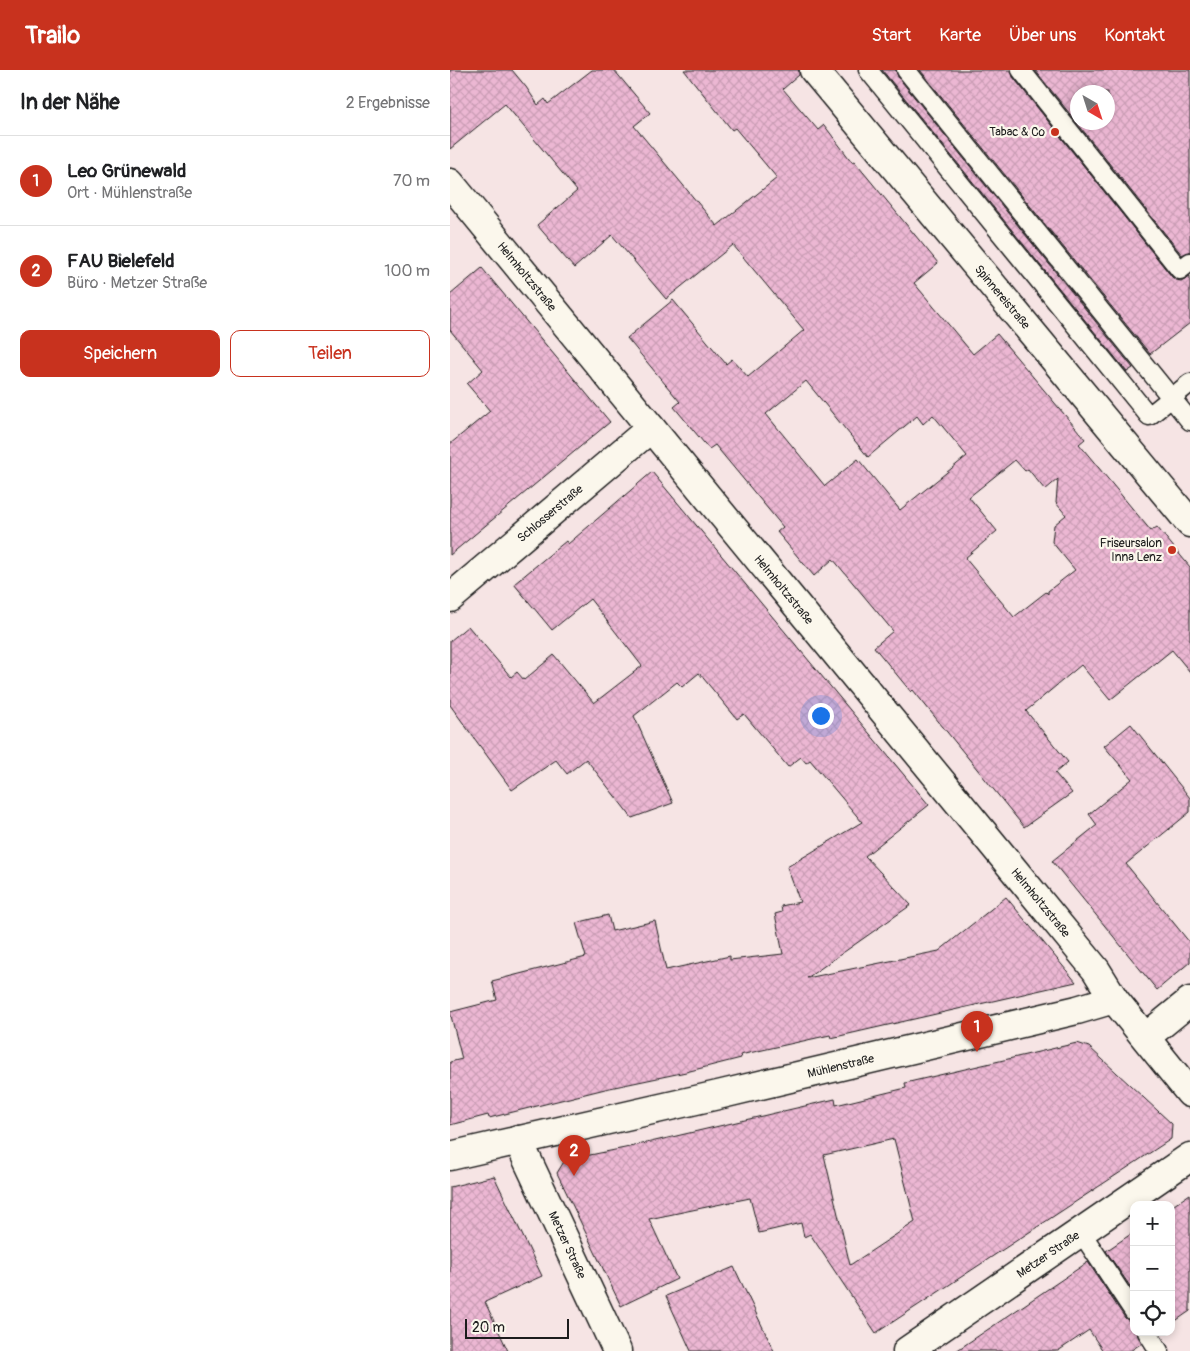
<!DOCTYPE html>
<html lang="de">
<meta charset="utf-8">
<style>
body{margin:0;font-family:Pangolin,sans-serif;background:#f2f2f2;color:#202124}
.controls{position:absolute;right:15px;bottom:15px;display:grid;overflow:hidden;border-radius:10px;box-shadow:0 2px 8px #0003}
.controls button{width:45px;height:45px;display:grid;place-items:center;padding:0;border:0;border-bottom:1px solid #e0e0e0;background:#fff;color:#202124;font:25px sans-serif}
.compass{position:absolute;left:620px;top:15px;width:45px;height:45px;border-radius:50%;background:#fff;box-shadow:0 2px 8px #0003;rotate:141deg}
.scale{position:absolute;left:15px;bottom:12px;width:104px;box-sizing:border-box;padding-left:5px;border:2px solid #1c1c1c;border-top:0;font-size:14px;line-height:18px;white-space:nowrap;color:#1c1c1c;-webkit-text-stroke:4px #fbf7ec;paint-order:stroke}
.you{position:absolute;left:370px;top:645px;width:18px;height:18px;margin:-12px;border:4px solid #fff;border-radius:50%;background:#1a73e8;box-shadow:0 0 0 8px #1a73e833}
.badge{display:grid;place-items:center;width:32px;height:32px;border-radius:50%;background:#c8321e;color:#fff;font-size:16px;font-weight:700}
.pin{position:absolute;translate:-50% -41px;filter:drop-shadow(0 1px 2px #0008)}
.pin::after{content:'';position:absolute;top:26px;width:18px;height:15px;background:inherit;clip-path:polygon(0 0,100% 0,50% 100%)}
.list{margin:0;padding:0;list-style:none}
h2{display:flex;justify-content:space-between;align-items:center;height:65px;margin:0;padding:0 20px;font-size:21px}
h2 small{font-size:16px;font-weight:400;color:#757577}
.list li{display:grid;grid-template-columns:32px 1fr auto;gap:15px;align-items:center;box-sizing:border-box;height:90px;padding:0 20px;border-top:1px solid #e0e0e0}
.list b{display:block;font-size:19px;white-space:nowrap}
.list p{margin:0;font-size:16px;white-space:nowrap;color:#757577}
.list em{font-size:16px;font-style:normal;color:#757577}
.actions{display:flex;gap:10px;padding:15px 20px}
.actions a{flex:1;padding:11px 0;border:1px solid #c8321e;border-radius:10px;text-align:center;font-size:18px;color:#c8321e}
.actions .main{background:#c8321e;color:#fff}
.icon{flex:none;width:28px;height:28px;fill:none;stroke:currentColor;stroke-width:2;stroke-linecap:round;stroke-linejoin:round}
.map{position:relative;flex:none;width:740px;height:1281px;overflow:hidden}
header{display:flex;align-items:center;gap:30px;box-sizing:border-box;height:70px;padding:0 25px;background:#c8321e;color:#fff}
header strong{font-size:24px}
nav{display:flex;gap:28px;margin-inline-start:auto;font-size:18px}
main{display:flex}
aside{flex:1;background:#fff}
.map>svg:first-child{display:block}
</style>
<header>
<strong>Trailo</strong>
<nav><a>Start</a><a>Karte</a><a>Über uns</a><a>Kontakt</a></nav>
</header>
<main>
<aside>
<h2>In der Nähe<small>2 Ergebnisse</small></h2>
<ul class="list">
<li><span class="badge">1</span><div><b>Leo Grünewald</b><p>Ort · Mühlenstraße</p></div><em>70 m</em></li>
<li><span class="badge">2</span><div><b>FAU Bielefeld</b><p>Büro · Metzer Straße</p></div><em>100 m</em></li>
</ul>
<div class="actions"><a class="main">Speichern</a><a>Teilen</a></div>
</aside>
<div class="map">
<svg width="740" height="1281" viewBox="0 0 740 1281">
<defs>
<pattern id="building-cross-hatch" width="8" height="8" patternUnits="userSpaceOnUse" patternTransform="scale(1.25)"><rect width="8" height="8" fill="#ecb7d3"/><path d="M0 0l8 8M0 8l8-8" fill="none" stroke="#ca9db5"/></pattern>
</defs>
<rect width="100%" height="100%" fill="#f6e4e4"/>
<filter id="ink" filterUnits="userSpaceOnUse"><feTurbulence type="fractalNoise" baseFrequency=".02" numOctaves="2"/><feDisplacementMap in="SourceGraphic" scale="10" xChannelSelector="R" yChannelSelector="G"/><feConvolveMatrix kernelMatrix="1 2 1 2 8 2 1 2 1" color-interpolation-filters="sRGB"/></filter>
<g filter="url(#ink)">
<!-- building -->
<g fill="url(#building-cross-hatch)" stroke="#1c1c1c" fill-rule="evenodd">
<path d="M 0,0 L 62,0 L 76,17 L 88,35 L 95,29 L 98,34 L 142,0 L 164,0 L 200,43 L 184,56 L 267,156 L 327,108 L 285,58 L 282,60 L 234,0 L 349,0 L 349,5 L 333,19 L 368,60 L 374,55 L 402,92 L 404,91 L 488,193 L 464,213 L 523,284 L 547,264 L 635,369 L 629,374 L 701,461 L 707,457 L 740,497 L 740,602 L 722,580 L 660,630 L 631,595 L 576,641 L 618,692 L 605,703 L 622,723 L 574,757 L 463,620 L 461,622 L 424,577 L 443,561 L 383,489 L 364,506 L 327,462 L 333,457 L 265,375 L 259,379 L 224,337 L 230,332 L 177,268 L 223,230 L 276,294 L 282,289 L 298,307 L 354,260 L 283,175 L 216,229 L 162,165 L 124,198 L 87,155 L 127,121 L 55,34 L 0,79 ZM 356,311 L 418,387 L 467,346 L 473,354 L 483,345 L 517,386 L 450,440 L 408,389 L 375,416 L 316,344 ZM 565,390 L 575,401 L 578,399 L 595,420 L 608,409 L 606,433 L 616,445 L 604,455 L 602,472 L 625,500 L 598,521 L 598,524 L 596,522 L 564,547 L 515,488 L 547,461 L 519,427 Z"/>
<path d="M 432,0 L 446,0 L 448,7 L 683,298 L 677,302 Z"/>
<path d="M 470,0 L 561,0 L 563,7 L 722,207 L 726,210 L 731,211 L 740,206 L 740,253 L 700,284 Z"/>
<path d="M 585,0 L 740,0 L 740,182 L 732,185 ZM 628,22 L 658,22 L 658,52 L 628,52 Z"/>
<path d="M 32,198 L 160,352 L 0,485 L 0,374 L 40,341 L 17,314 L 33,300 L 0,260 L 0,225 Z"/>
<path d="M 202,402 L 479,735 L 415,786 L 461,835 L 357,908 L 489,881 L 556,827 L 626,912 L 381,968 L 380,965 L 290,985 L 291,988 L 236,1002 L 155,1019 L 39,1048 L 38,1045 L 0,1055 L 0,992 L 12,989 L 0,942 L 47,930 L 42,911 L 136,887 L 126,853 L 158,845 L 162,861 L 205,851 L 216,900 L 280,886 L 280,890 L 333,884 L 325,844 L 332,842 L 331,836 L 350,832 L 337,797 L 412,752 L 360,690 L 356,693 L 351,687 L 338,697 L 294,644 L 287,649 L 249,603 L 232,617 L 227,612 L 184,646 L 223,733 L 182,748 L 136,689 L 117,704 L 106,690 L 62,720 L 0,635 L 0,571 L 18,556 L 61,607 L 67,602 L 74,610 L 104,585 L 144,633 L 192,596 L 140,529 L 102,560 L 64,514 L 116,471 L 118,474 Z"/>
<path d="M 681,654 L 740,728 L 740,742 L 676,794 L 740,873 L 740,892 L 707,920 L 602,791 L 647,755 L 639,744 L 682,709 L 654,676 Z"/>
<path d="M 627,973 L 639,977 L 722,1054 L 721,1069 L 426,1263 L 360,1164 L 354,1167 L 351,1153 L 309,1163 L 300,1128 L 199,1149 L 227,1209 L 171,1236 L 107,1103 L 115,1090 L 175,1078 L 385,1029 L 386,1035 L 456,1018 L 455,1013 ZM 444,1069 L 465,1152 L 400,1195 L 374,1085 Z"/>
<path d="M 44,1106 L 92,1206 L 35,1232 L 58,1281 L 0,1281 L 0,1117 Z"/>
<path d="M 740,1124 L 740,1241 L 721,1254 L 721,1137 Z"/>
<path d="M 684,1162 L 684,1222 L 656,1181 Z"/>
<path d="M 638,1192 L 675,1248 L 679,1251 L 684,1252 L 684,1262 L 686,1262 L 692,1273 L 680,1281 L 653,1281 L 639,1260 L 608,1281 L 506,1281 Z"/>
<path d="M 284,1197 L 324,1281 L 241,1281 L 216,1226 Z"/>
</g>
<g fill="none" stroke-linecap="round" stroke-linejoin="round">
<defs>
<g id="service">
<path d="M 418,0 L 699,346 L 740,313"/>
<path d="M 456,0 L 740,351"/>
<path d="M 571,0 L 730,200 L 740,192"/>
<path d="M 631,1162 L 684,1242"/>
<path d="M 697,1262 L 709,1281"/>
</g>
<g id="minor">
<path id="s1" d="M 364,0 L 740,453"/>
<path id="s2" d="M 0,113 L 646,900 L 664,929"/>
<path id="s3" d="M 0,528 L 201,358"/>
<path d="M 696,967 L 740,931"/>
<path id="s4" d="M 68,1070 L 167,1281"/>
<path id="s5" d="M 0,1086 L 268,1025 L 627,940 L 664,929 L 740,1023"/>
<path id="s6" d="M 457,1281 L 740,1087"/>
</g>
</defs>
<!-- service casing -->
<use href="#service" stroke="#1c1c1c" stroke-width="21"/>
<!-- minor casing -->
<use href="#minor" stroke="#1c1c1c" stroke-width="31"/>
<!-- service -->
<use href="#service" stroke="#fbf7ec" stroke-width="18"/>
<!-- minor -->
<use href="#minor" stroke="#fbf7ec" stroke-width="28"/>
</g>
</g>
<!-- markers -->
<g fill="#c8321e" stroke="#fbf7ec" stroke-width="2">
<circle cx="605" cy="62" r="5"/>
<circle cx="722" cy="480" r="5"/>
</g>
<g text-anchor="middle" stroke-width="4.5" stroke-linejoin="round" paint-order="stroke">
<!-- poi labels -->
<g font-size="12" fill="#1c1c1c" stroke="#fbf7ec" text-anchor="end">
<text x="595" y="66">Tabac &amp; Co</text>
<text x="712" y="477">Friseursalon<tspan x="712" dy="14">Inna Lenz</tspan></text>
</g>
<!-- street labels -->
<g font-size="12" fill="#1c1c1c" stroke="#fbf7ec">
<text dy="4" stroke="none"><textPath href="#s2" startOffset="121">Helmholtzstraße</textPath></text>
<text dy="4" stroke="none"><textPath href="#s1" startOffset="295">Spinnereistraße</textPath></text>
<text dy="4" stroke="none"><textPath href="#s3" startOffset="131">Schlosserstraße</textPath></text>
<text dy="4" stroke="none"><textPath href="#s2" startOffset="526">Helmholtzstraße</textPath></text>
<text dy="4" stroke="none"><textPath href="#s2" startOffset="931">Helmholtzstraße</textPath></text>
<text dy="4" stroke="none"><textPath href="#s5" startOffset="401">Mühlenstraße</textPath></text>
<text dy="4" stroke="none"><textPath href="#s4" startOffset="116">Metzer Straße</textPath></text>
<text dy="4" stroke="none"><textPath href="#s6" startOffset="171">Metzer Straße</textPath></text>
</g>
</g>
</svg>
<div class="controls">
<button>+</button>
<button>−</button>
<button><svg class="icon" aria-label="locate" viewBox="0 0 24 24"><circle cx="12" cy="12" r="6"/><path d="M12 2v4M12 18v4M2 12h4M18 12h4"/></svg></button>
</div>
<svg class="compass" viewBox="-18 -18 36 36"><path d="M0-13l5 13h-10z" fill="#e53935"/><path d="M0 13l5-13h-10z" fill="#757577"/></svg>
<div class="scale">20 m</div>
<div class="you"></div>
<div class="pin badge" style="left:527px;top:982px">1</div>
<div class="pin badge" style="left:124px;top:1106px">2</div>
</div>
</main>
